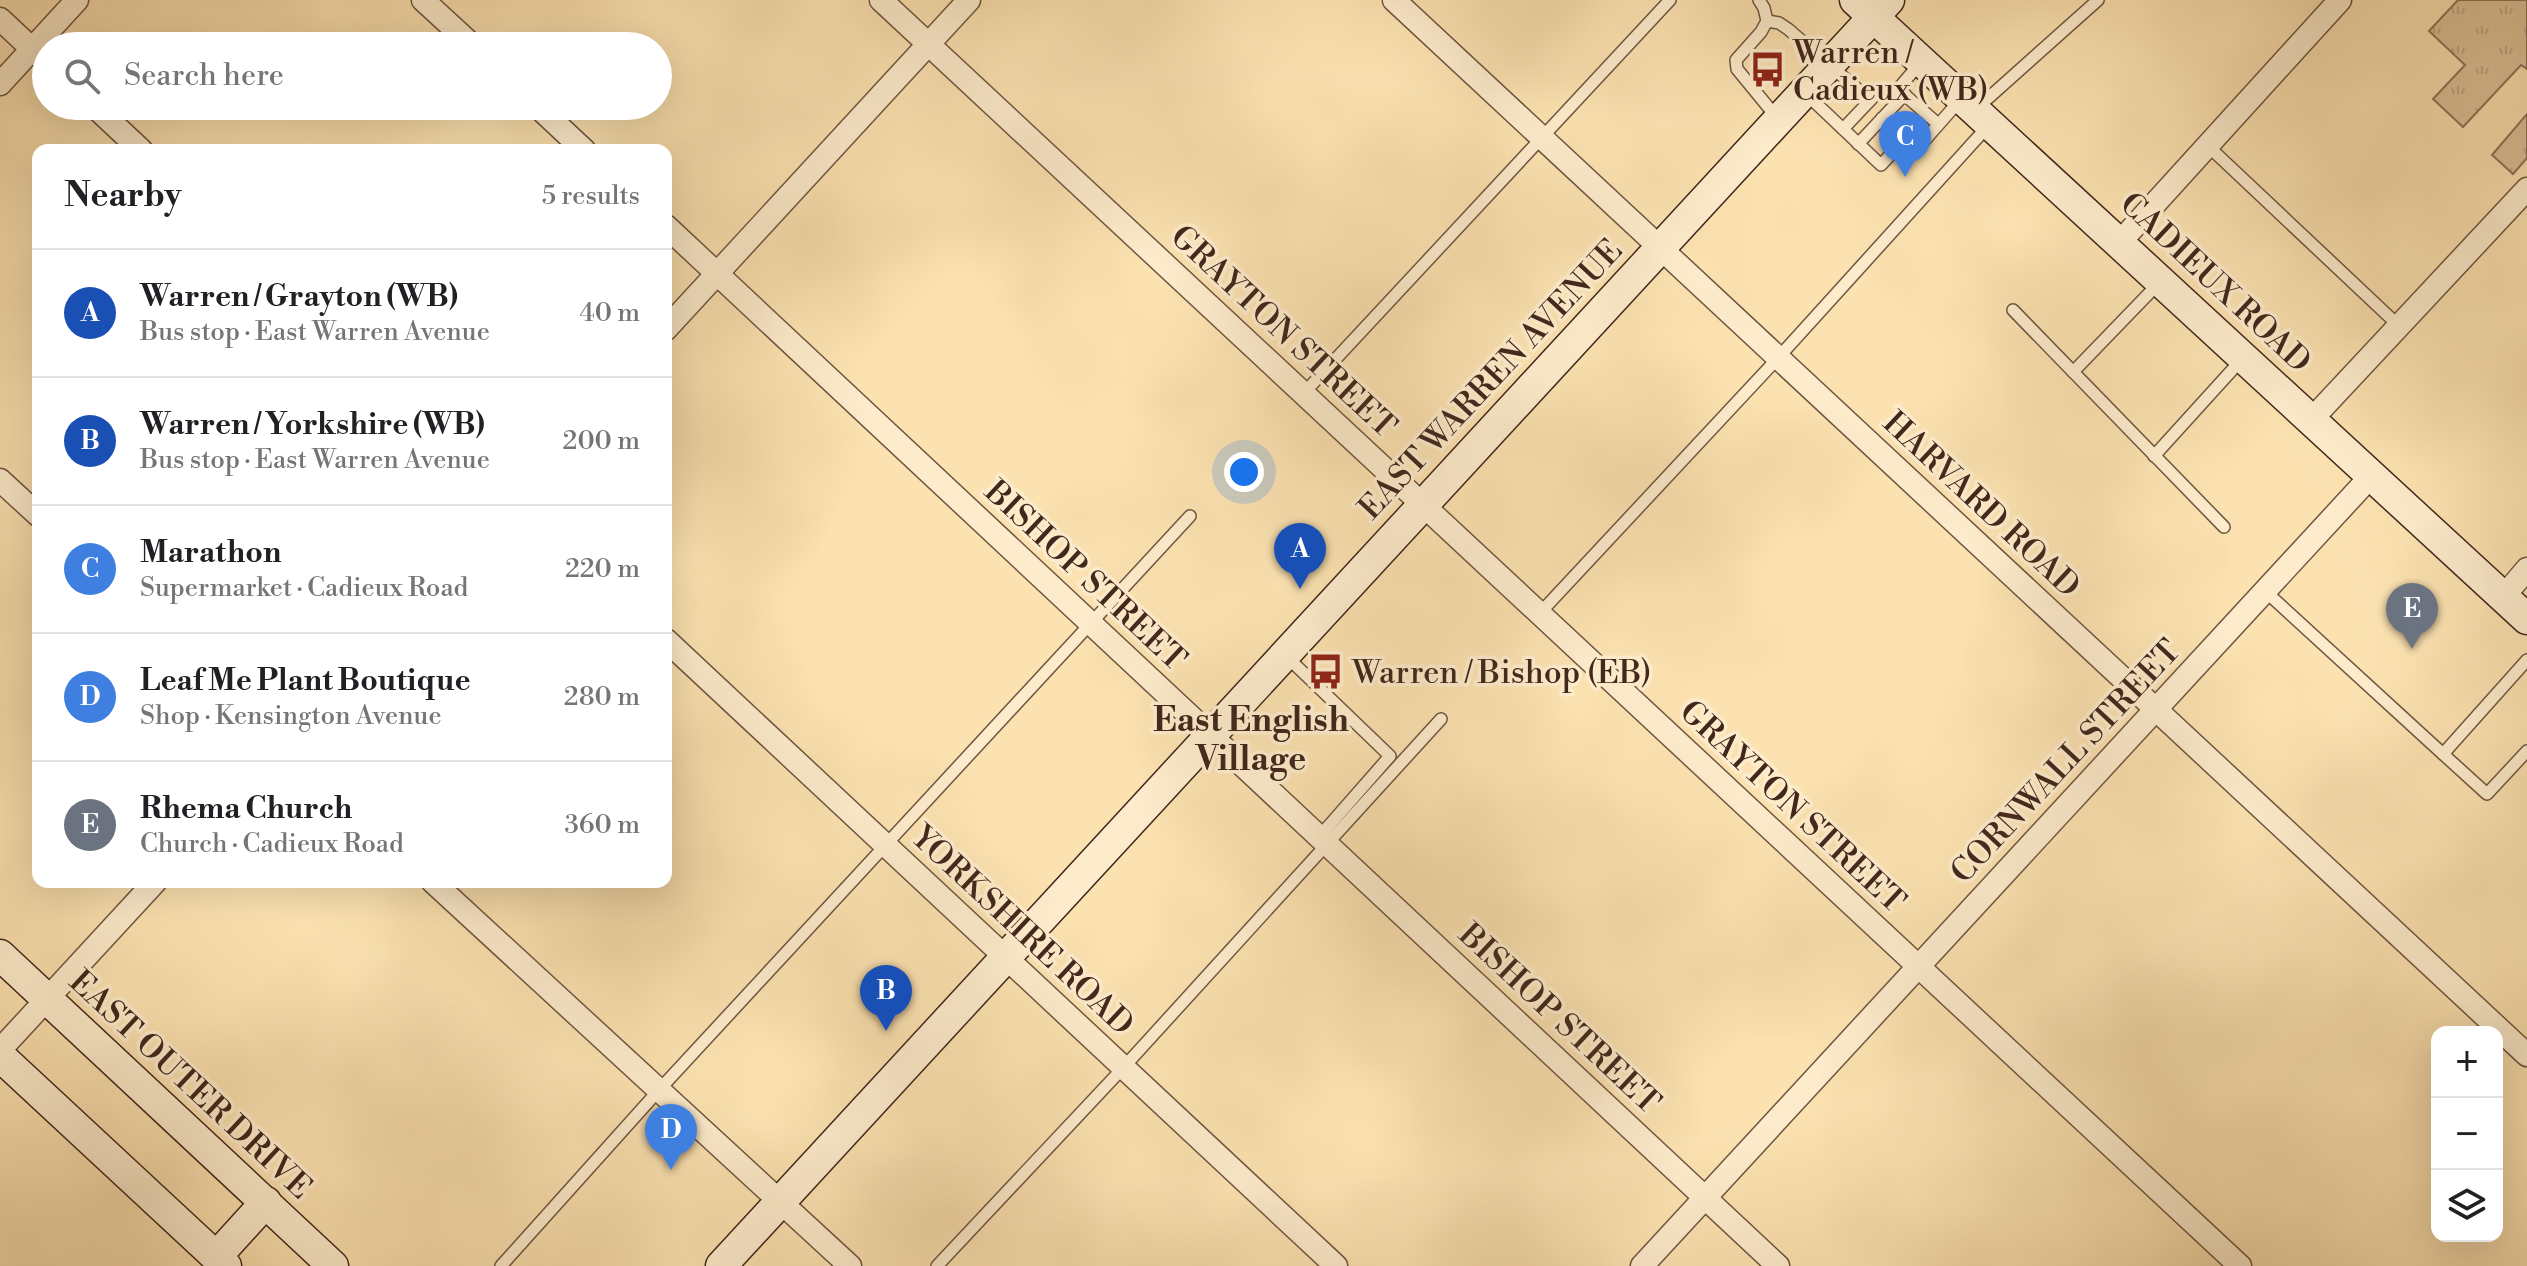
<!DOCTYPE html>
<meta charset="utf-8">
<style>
body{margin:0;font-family:"Libre Bodoni",serif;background:#f6f6f6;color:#202124}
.controls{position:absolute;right:24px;bottom:24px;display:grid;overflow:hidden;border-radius:16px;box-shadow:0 8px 32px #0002}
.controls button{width:72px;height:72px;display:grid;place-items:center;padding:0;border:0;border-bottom:2px solid #e0e0e0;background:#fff;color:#202124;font:40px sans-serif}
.you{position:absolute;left:1244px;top:472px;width:28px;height:28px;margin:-20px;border:6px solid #fff;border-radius:50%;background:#1a73e8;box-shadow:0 0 0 12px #1a73e833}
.badge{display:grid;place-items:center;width:52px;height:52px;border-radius:50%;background:#7c3aed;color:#fff;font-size:26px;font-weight:700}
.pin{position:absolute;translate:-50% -66px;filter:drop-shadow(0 2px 4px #0008)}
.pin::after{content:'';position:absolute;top:42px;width:28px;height:24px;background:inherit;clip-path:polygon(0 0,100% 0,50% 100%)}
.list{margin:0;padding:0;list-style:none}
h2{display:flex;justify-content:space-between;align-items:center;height:104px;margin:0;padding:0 32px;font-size:34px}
h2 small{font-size:26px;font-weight:400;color:#757577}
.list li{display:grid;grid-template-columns:52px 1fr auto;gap:24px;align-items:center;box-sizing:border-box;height:128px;padding:0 32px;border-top:2px solid #e0e0e0}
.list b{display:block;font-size:30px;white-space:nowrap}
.list p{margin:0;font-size:26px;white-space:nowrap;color:#757577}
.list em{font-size:26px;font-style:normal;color:#757577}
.icon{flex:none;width:44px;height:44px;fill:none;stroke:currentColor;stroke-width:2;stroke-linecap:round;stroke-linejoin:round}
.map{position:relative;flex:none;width:2527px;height:1266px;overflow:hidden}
.search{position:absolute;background:#fff;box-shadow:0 8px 32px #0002;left:32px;top:32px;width:640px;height:88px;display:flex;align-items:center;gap:20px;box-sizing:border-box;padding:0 28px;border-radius:44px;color:#757577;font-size:30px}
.panel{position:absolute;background:#fff;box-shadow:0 8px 32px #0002;left:32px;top:144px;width:640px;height:744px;border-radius:16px}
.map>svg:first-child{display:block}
</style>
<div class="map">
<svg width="2527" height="1266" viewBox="0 0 2527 1266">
<defs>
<pattern id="grass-tufts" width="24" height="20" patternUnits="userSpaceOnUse" patternTransform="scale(2)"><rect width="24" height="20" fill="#dcc298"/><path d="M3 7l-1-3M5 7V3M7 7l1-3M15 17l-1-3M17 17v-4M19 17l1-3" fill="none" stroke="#bea782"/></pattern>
</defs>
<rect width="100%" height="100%" fill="#fce2b1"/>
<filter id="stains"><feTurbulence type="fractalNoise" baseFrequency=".0025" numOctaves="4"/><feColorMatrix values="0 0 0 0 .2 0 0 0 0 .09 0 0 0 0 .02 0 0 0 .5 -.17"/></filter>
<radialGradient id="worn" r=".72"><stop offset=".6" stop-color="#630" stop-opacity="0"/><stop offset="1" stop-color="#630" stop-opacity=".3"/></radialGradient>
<!-- grass -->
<g fill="url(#grass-tufts)" stroke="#8f745a" stroke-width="2">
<path d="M 2458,0 L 2527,0 L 2527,69 L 2521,65 L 2463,127 L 2433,99 L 2465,65 L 2429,31 Z"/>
<path d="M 2527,114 L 2527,158 L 2513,174 L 2492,155 Z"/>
</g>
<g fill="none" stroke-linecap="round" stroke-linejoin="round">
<defs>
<g id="lane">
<path d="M 1759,0 L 1764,8 L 1767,21 L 1761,32 L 1736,60 L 1737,69 L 1778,119"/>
<path d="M 1767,21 L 1779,23 L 1788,29 L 1870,100"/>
<path d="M 1898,89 L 1921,62"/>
<path d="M 1804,92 L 1881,165 L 1905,139 L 1917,149 L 1961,99"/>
<path d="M 1976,109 L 2098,0"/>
<path d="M 1882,118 L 1905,139"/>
<path d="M 1843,129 L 1879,91 L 1898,89 L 1938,124"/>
<path d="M 1858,144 L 1905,94"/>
<path d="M 2208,146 L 2399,326"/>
<path d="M 2013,310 L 2224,527"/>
<path d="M 2073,372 L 2158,284"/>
<path d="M 1304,393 L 1670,0"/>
<path d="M 2154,456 L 2243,358"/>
<path d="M 2265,591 L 2443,754 L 2527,660"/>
<path d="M 1540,613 L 1778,358 L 1989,125"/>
<path d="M 1286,656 L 1390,756 L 1319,837"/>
<path d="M 2443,754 L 2487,794 L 2527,751"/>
<path d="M 501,1266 L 659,1090 L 1190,516"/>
<path d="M 937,1266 L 1123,1068 L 1441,719"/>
</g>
<g id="street">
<path d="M 423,0 L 473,46"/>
<path d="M 881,0 L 2240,1266"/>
<path d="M 1394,0 L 2527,1055"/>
<path d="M 0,19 L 46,62"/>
<path d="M 0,84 L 77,0"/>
<path d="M 94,106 L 141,150"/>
<path d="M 537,106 L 584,150"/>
<path d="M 666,226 L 1778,1266"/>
<path d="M 2120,242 L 2340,0"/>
<path d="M 666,329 L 969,0"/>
<path d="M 2312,419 L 2527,189"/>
<path d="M 0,480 L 38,515"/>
<path d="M 2504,596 L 2527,569"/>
<path d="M 666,640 L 1336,1266"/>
<path d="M 433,882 L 850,1266"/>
<path d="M 0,1050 L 155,882"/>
<path d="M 1642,1266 L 2372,475"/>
</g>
<g id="secondary">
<path d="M 1855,0 L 2527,619"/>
<path d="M 0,955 L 333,1266"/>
<path d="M 0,1056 L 226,1266"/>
<path d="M 216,1257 L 266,1202"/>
<path d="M 721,1266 L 1889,0"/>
</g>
</defs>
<!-- lane casing -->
<use href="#lane" stroke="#705641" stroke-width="14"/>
<!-- street casing -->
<use href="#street" stroke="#705641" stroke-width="25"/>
<!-- secondary casing -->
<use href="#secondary" stroke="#42271c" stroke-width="33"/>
<!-- lane -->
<use href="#lane" stroke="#fdeccc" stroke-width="11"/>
<!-- street -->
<use href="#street" stroke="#fdeccc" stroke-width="22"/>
<!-- secondary -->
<use href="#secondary" stroke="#fdeccc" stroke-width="30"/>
</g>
<!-- icons -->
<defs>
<symbol id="bus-bare" viewBox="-9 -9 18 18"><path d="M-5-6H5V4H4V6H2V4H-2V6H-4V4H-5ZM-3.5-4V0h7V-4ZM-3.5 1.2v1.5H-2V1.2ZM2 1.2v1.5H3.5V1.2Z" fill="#8f2418" stroke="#fdeccc" stroke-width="2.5" paint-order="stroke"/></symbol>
</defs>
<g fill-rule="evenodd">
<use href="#bus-bare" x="1742" y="44" width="51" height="51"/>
<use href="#bus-bare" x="1300" y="646" width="51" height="51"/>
</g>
<g text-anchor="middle" stroke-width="7" stroke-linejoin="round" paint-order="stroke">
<!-- poi labels -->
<g font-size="32" fill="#42271c" stroke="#fdeccc" text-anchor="start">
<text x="1793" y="63">Warren /<tspan x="1793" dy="37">Cadieux (WB)</tspan></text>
<text x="1352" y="683">Warren / Bishop (EB)</text>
</g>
<!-- street labels -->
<g font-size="32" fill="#42271c" stroke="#fdeccc">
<text transform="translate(2216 282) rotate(43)" y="11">CADIEUX ROAD</text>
<text transform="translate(1284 331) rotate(43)" y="11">GRAYTON STREET</text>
<text transform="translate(1490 379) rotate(-47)" y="11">EAST WARREN AVENUE</text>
<text transform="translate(1982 504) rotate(43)" y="11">HARVARD ROAD</text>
<text transform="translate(1086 575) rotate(43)" y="11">BISHOP STREET</text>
<text transform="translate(2065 761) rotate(-47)" y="11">CORNWALL STREET</text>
<text transform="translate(1793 806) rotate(43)" y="11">GRAYTON STREET</text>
<text transform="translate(1023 930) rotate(43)" y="11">YORKSHIRE ROAD</text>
<text transform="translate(1560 1018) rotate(43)" y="11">BISHOP STREET</text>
<text transform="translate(191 1084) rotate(43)" y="11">EAST OUTER DRIVE</text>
</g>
<!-- neighbourhood labels -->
<g font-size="34" font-weight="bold" fill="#42271c" stroke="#fdeccc">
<text x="1251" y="731">East English<tspan x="1251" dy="39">Village</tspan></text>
</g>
</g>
<rect width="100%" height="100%" filter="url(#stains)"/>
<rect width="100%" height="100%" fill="url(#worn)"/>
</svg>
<div class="controls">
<button>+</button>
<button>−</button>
<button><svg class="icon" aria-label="layers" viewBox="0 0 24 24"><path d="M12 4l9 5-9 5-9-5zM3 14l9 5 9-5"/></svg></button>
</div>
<div class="you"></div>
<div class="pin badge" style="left:1300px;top:589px;background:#1a4fb4">A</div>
<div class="pin badge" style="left:886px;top:1031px;background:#1a4fb4">B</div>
<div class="pin badge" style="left:1905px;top:177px;background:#3f7fe0">C</div>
<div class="pin badge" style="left:671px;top:1170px;background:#3f7fe0">D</div>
<div class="pin badge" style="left:2412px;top:649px;background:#6b7280">E</div>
<div class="search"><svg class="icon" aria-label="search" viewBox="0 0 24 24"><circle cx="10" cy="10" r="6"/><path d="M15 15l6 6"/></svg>Search here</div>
<section class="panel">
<h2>Nearby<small>5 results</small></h2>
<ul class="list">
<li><span class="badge" style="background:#1a4fb4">A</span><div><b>Warren / Grayton (WB)</b><p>Bus stop · East Warren Avenue</p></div><em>40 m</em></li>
<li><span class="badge" style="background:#1a4fb4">B</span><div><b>Warren / Yorkshire (WB)</b><p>Bus stop · East Warren Avenue</p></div><em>200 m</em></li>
<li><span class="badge" style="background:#3f7fe0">C</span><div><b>Marathon</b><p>Supermarket · Cadieux Road</p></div><em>220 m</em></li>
<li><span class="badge" style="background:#3f7fe0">D</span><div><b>Leaf Me Plant Boutique</b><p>Shop · Kensington Avenue</p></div><em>280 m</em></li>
<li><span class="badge" style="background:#6b7280">E</span><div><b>Rhema Church</b><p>Church · Cadieux Road</p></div><em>360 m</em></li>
</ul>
</section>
</div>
